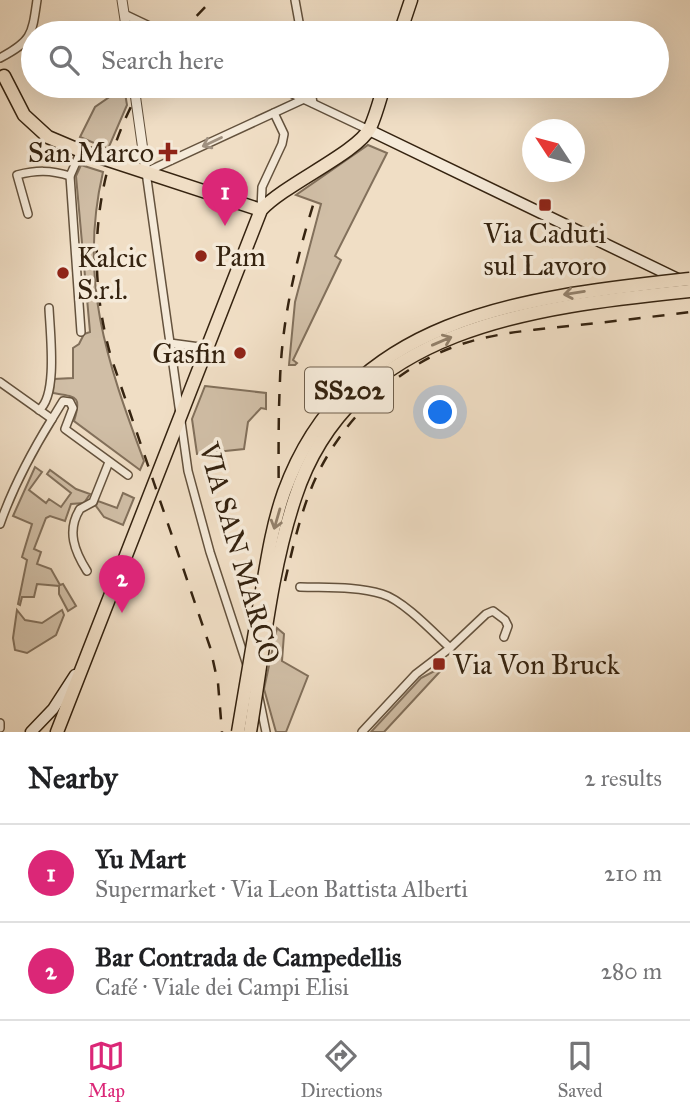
<!DOCTYPE html>
<meta charset="utf-8">
<style>
body{margin:0;font-family:"IM FELL Great Primer",serif;background:#f6f6f6;color:#202124}
.compass{position:absolute;left:522px;top:119px;width:63px;height:63px;border-radius:50%;background:#fff;box-shadow:0 7px 28px #0002;rotate:306deg}
.you{position:absolute;left:441px;top:413px;width:24px;height:24px;margin:-18px;border:5px solid #fff;border-radius:50%;background:#1a73e8;box-shadow:0 0 0 10px #1a73e833}
.badge{display:grid;place-items:center;width:46px;height:46px;border-radius:50%;background:#db2777;color:#fff;font-size:23px;font-weight:700}
.pin{position:absolute;translate:-50% -58px;filter:drop-shadow(0 2px 4px #0008)}
.pin::after{content:'';position:absolute;top:37px;width:24px;height:21px;background:inherit;clip-path:polygon(0 0,100% 0,50% 100%)}
.list{margin:0;padding:0;list-style:none}
h2{display:flex;justify-content:space-between;align-items:center;height:91px;margin:0;padding:0 28px;font-size:30px}
h2 small{font-size:23px;font-weight:400;color:#757577}
.list li{display:grid;grid-template-columns:46px 1fr auto;gap:21px;align-items:center;box-sizing:border-box;height:98px;padding:0 28px;border-top:2px solid #e0e0e0}
.list b{display:block;font-size:26px;white-space:nowrap}
.list p{margin:0;font-size:23px;white-space:nowrap;color:#757577}
.list em{font-size:23px;font-style:normal;color:#757577}
.icon{flex:none;width:38px;height:38px;fill:none;stroke:currentColor;stroke-width:2;stroke-linecap:round;stroke-linejoin:round}
.map{position:relative;flex:none;width:690px;height:732px;overflow:hidden}
.search{position:absolute;background:#fff;box-shadow:0 7px 28px #0002;left:21px;right:21px;top:21px;height:77px;display:flex;align-items:center;gap:18px;box-sizing:border-box;padding:0 24px;border-radius:38px;color:#757577;font-size:26px}
.sheet{height:287px;background:#fff}
nav{display:flex;justify-content:space-around;align-items:center;box-sizing:border-box;height:98px;border-top:2px solid #e0e0e0;background:#fff;font-size:19px;color:#757577}
nav a{display:grid;justify-items:center;gap:4px}
nav .on{color:#db2777}
.map>svg:first-child{display:block}
</style>
<div class="map">
<svg width="690" height="732" viewBox="0 0 690 732">
<rect width="100%" height="100%" fill="#f0dec5"/>
<filter id="stains"><feTurbulence type="fractalNoise" baseFrequency=".00286" numOctaves="4"/><feColorMatrix values="0 0 0 0 .2 0 0 0 0 .09 0 0 0 0 .02 0 0 0 .5 -.17"/></filter>
<radialGradient id="worn" r=".72"><stop offset=".6" stop-color="#630" stop-opacity="0"/><stop offset="1" stop-color="#630" stop-opacity=".3"/></radialGradient>
<!-- green -->
<g fill="#d0bea6" stroke="#82705b" stroke-width="2">
<path d="M 124,87 L 127,105 L 108,149 L 80,137 L 95,107 Z"/>
<path d="M 368,145 L 387,153 L 335,256 L 341,260 L 293,360 L 297,363 L 295,365 L 289,365 L 295,302 L 321,204 L 296,195 Z"/>
<path d="M 81,165 L 103,172 C 78,279 107,362 144,461 L 140,470 L 74,421 C 82,396 77,397 53,393 L 54,379 L 73,378 L 73,348 L 79,344 L 84,334 L 90,332 L 76,176 Z"/>
<path d="M 205,386 L 266,393 L 266,409 L 261,408 L 248,422 L 244,449 L 197,454 L 192,419 Z"/>
<path d="M 35,467 L 42,472 L 29,490 L 46,503 L 49,499 L 61,507 L 71,493 L 47,474 L 50,470 L 76,489 L 90,494 L 84,503 L 71,504 L 65,521 L 50,516 L 46,518 L 34,549 L 41,552 L 37,564 L 51,569 L 60,585 L 63,584 L 76,606 L 68,611 L 59,594 L 59,586 L 37,584 L 34,597 L 22,597 L 20,605 L 18,604 L 27,560 L 22,557 L 32,524 L 13,516 Z"/>
<path d="M 123,493 L 134,498 L 123,525 L 104,517 L 96,506 L 98,501 L 117,508 Z"/>
<path d="M 17,610 L 25,620 L 42,623 L 62,610 L 64,615 L 56,635 L 27,653 L 15,650 L 13,638 Z"/>
<path d="M 277,628 L 284,634 L 282,661 L 308,676 L 286,732 L 276,732 L 264,689 Z"/>
<path d="M 446,665 L 384,732 L 371,732 L 421,678 Z"/>
</g>
<g fill="none" stroke-linecap="round" stroke-linejoin="round">
<defs>
<g id="minor">
<path d="M 295,0 L 301,33"/>
<path d="M 124,14 L 164,33"/>
<path d="M 0,58 C 32,41 32,35 37,0"/>
<path d="M 276,86 L 369,130"/>
<path d="M 310,86 L 313,103"/>
<path d="M 81,151 L 70,176 L 81,332"/>
<path d="M 261,210 L 262,187 L 282,144 L 284,134 L 274,113"/>
<path d="M 28,214 L 17,175 C 37,170 50,170 70,176"/>
<path d="M 170,343 L 207,348"/>
<path d="M 0,382 L 52,419 L 63,401 L 70,402 L 73,408 L 65,429 L 128,475"/>
<path d="M 39,410 C 58,396 50,332 49,308"/>
<path d="M 0,524 C 13,487 31,453 52,419"/>
<path d="M 87,571 C 75,552 66,531 80,509 L 93,502 L 109,462"/>
<path d="M 300,587 C 326,588 356,586 382,594 C 403,600 433,632 450,648"/>
<path d="M 247,665 L 210,552 L 188,471 L 146,172 L 304,99"/>
<path d="M 258,693 L 266,732"/>
<path d="M 0,723 L 0,728"/>
<path d="M 362,732 L 416,674 L 450,648 L 486,614 L 493,611 L 505,620 L 508,626 L 504,637"/>
</g>
<g id="tertiary">
<path d="M 122,0 L 127,33"/>
<path d="M 134,86 L 146,172"/>
</g>
<g id="secondary">
<path d="M 369,130 L 682,281"/>
<path d="M 31,732 L 53,709 L 75,675"/>
</g>
<g id="primary">
<path d="M 400,33 L 411,0"/>
<path d="M 4,76 L 24,115 L 48,137 L 81,151 L 261,210"/>
<path d="M 57,732 L 261,210 C 285,184 357,153 370,128 C 376,115 380,99 384,86"/>
</g>
</defs>
<!-- minor casing -->
<use href="#minor" stroke="#64523d" stroke-width="10"/>
<!-- tertiary casing -->
<use href="#tertiary" stroke="#64523d" stroke-width="11"/>
<!-- secondary casing -->
<use href="#secondary" stroke="#352310" stroke-width="13"/>
<!-- primary casing -->
<use href="#primary" stroke="#352310" stroke-width="15"/>
<!-- minor -->
<use href="#minor" stroke="#f5ead9" stroke-width="7"/>
<!-- tertiary -->
<use href="#tertiary" stroke="#f5ead9" stroke-width="9"/>
<!-- secondary -->
<use href="#secondary" stroke="#f5ead9" stroke-width="10"/>
<!-- primary -->
<use href="#primary" stroke="#f0dec5" stroke-width="12"/>
<!-- rail -->
<g stroke="#352310" stroke-width="2.5" stroke-dasharray="12 12" stroke-linecap="butt">
<path d="M 180,33 L 212,0"/>
<path d="M 142,86 C 94,169 85,265 111,357 L 210,647 L 218,683 L 222,732"/>
<path d="M 278,574 C 280,509 277,445 280,380 C 282,319 296,260 314,202"/>
<path d="M 285,581 C 292,551 299,519 311,489 C 336,426 394,367 459,345 C 494,333 532,330 569,326 C 609,322 650,317 690,312"/>
</g>
<defs>
<g id="trunk-bridge">
<path d="M 238,732 C 246,687 253,641 261,596 C 267,561 272,526 284,492 C 349,314 527,297 690,279"/>
<path d="M 250,732 C 263,655 270,573 295,498 C 351,326 536,307 690,291"/>
</g>
</defs>
<!-- trunk-bridge casing -->
<use href="#trunk-bridge" stroke="#352310" stroke-width="15" stroke-linecap="butt"/>
<!-- trunk-bridge -->
<use href="#trunk-bridge" stroke="#f0dec5" stroke-width="12"/>
</g>
<!-- one-way arrows -->
<defs><path id="oneway-shaft" d="M-6 0H5M1.5-3L5.5 0L1.5 3" fill="none" stroke-width="1.6" stroke-linecap="round" stroke-linejoin="round" transform="scale(1.75)"/></defs>
<use stroke="#9f907f" href="#oneway-shaft" transform="translate(212 142) rotate(155)"/>
<g stroke="#92806a">
<use href="#oneway-shaft" transform="translate(574 293) rotate(171)"/>
<use href="#oneway-shaft" transform="translate(442 341) rotate(-23)"/>
<use href="#oneway-shaft" transform="translate(277 519) rotate(106)"/>
</g>
<!-- markers -->
<g fill="#8f2418" stroke="#f5ead9" stroke-width="2.5">
<path d="M164.5 141.5h7v7h7v7h-7v7h-7v-7h-7v-7h7z"/>
<rect x="538" y="198" width="14" height="14" rx="3.5"/>
<circle cx="201" cy="256" r="7"/>
<circle cx="63" cy="273" r="7"/>
<circle cx="240" cy="353" r="7"/>
<rect x="432" y="657" width="14" height="14" rx="3.5"/>
</g>
<g text-anchor="middle" stroke-width="7" stroke-linejoin="round" paint-order="stroke">
<!-- shield labels -->
<rect fill="#f5ead9" stroke="#6f5f4c" stroke-width="2" x="305" y="367.5" width="88" height="45" rx="5"/>
<g font-size="26" font-weight="bold" fill="#352310">
<text x="349" y="399">SS202</text>
</g>
<!-- poi labels -->
<g font-size="28" fill="#352310" stroke="#f5ead9" text-anchor="start">
<text x="154" y="162" text-anchor="end">San Marco</text>
<text x="545" y="243" text-anchor="middle">Via Caduti<tspan x="545" dy="32">sul Lavoro</tspan></text>
<text x="215" y="266">Pam</text>
<text x="77" y="267">Kalcic<tspan x="77" dy="32">S.r.l.</tspan></text>
<text x="226" y="363" text-anchor="end">Gasfin</text>
<text x="453" y="674">Via Von Bruck</text>
</g>
<!-- street labels -->
<g font-size="28" fill="#352310" stroke="#f5ead9">
<text transform="translate(240 553) rotate(74)" y="10">VIA SAN MARCO</text>
</g>
</g>
<rect width="100%" height="100%" filter="url(#stains)"/>
<rect width="100%" height="100%" fill="url(#worn)"/>
</svg>
<svg class="compass" viewBox="-18 -18 36 36"><path d="M0-13l5 13h-10z" fill="#e53935"/><path d="M0 13l5-13h-10z" fill="#757577"/></svg>
<div class="you"></div>
<div class="pin badge" style="left:225px;top:226px">1</div>
<div class="pin badge" style="left:122px;top:613px">2</div>
<div class="search"><svg class="icon" aria-label="search" viewBox="0 0 24 24"><circle cx="10" cy="10" r="6"/><path d="M15 15l6 6"/></svg>Search here</div>
</div>
<section class="sheet">
<h2>Nearby<small>2 results</small></h2>
<ul class="list">
<li><span class="badge">1</span><div><b>Yu Mart</b><p>Supermarket · Via Leon Battista Alberti</p></div><em>210 m</em></li>
<li><span class="badge">2</span><div><b>Bar Contrada de Campedellis</b><p>Café · Viale dei Campi Elisi</p></div><em>280 m</em></li>
</ul>
</section>
<nav>
<a class="on"><svg class="icon" aria-label="map" viewBox="0 0 24 24"><path d="M3 6l6-2 6 2 6-2v14l-6 2-6-2-6 2zM9 4v14M15 6v14"/></svg>Map</a>
<a><svg class="icon" aria-label="directions" viewBox="0 0 24 24"><path d="M12 3l9 9-9 9-9-9zM9 14v-3h6M13 9l2 2-2 2"/></svg>Directions</a>
<a><svg class="icon" aria-label="saved" viewBox="0 0 24 24"><path d="M7 4h10v16l-5-4-5 4z"/></svg>Saved</a>
</nav>
